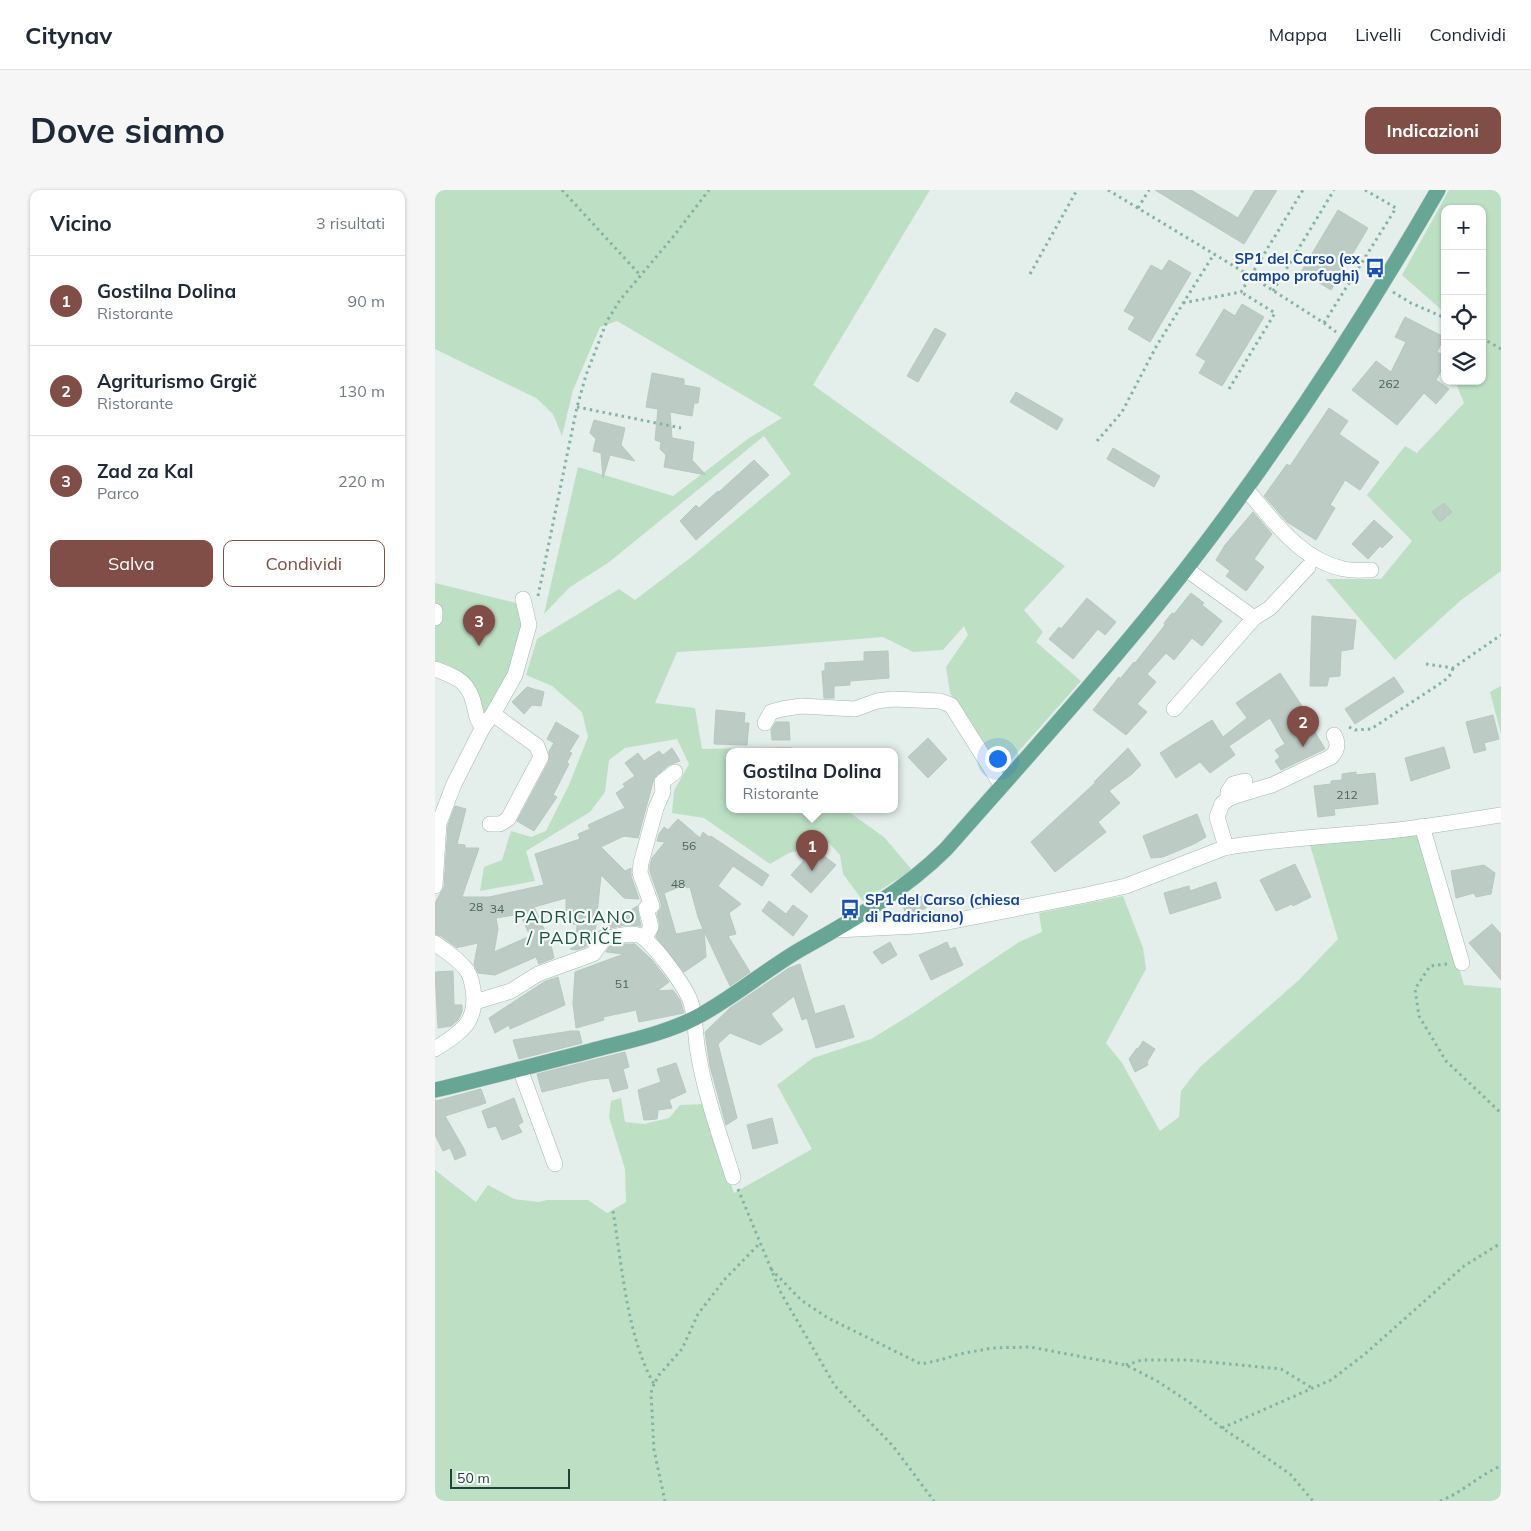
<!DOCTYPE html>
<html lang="it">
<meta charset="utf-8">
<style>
body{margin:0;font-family:Mulish,sans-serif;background:#f6f6f7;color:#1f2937}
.controls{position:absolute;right:15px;top:15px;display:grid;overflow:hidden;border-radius:10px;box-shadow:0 1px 4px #0004}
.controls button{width:45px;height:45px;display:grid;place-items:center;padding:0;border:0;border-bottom:1px solid #e0e1e3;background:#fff;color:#1f2937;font:25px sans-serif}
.scale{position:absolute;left:15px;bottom:12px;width:120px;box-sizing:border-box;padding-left:5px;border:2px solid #234138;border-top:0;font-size:14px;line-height:18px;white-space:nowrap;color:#234138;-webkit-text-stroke:4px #f5faf8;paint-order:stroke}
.you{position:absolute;left:562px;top:568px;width:18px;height:18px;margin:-12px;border:4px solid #fff;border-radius:50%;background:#1a73e8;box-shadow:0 0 0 8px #1a73e833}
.badge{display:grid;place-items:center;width:32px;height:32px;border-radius:50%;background:#804e46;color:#fff;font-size:16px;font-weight:700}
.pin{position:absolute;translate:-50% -41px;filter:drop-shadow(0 1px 2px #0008)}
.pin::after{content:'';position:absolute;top:26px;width:18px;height:15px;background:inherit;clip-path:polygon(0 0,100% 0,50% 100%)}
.popup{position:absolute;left:291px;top:558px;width:172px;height:65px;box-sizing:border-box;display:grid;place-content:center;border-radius:10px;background:#fff;filter:drop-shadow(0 1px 4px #0005);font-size:16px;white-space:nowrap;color:#747a83}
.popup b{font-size:19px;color:#1f2937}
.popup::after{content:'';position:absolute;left:50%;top:100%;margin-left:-10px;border:10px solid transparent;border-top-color:#fff}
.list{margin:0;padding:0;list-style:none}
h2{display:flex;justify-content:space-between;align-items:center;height:65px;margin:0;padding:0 20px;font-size:21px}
h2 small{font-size:16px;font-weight:400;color:#747a83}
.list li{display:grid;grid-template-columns:32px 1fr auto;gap:15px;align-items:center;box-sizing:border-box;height:90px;padding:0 20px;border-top:1px solid #e0e1e3}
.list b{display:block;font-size:19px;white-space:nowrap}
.list p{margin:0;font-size:16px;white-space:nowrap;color:#747a83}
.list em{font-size:16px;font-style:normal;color:#747a83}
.actions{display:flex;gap:10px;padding:15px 20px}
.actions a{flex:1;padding:11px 0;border:1px solid #804e46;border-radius:10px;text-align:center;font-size:18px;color:#804e46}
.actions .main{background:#804e46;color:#fff}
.icon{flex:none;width:28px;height:28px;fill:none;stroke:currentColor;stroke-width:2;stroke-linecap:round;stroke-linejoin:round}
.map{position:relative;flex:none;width:1066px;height:1311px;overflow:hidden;border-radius:10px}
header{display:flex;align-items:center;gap:30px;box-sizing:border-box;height:70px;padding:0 25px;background:#fff;border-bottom:1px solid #e0e1e3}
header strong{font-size:24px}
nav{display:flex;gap:28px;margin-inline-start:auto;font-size:18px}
.intro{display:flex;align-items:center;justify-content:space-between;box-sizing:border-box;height:120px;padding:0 30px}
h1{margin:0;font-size:35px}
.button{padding:12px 22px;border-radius:10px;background:#804e46;color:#fff;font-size:18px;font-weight:700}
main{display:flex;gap:30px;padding:0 30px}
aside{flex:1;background:#fff;border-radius:10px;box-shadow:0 1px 4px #0004}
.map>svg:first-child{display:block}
</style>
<header>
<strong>Citynav</strong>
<nav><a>Mappa</a><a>Livelli</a><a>Condividi</a></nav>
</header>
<div class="intro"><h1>Dove siamo</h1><a class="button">Indicazioni</a></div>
<main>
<aside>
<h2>Vicino<small>3 risultati</small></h2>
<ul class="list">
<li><span class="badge">1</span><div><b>Gostilna Dolina</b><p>Ristorante</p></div><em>90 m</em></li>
<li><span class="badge">2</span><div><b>Agriturismo Grgič</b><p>Ristorante</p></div><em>130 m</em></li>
<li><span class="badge">3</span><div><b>Zad za Kal</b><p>Parco</p></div><em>220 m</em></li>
</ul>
<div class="actions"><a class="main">Salva</a><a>Condividi</a></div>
</aside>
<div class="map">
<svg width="1066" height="1311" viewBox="0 0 1066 1311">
<rect width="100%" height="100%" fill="#e4eeea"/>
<!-- green -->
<g fill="#bde0c5">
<path d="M 0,0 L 495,0 L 378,195 L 630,376 L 589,420 L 608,442 L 601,452 L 646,491 L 567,580 L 515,503 L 511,477 L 533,445 L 529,436 L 508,460 L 478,462 L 448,447 L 327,457 L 242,462 L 220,513 L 260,518 L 267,559 L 357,557 L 361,562 L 294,562 L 294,620 L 411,620 L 449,647 L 477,680 L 428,711 L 408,684 L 405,665 L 394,653 L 354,663 L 335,674 L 269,628 L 237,623 L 239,601 L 254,574 L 242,549 L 190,558 L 174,570 L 170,602 L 155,622 L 91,661 L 100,691 L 45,701 L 49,677 L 67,670 L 76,641 L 96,647 L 111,641 L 134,595 L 153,547 L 147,522 L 117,496 L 91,485 L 102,449 L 184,399 L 200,410 L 254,369 L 356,284 L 329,246 L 173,373 L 135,397 L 109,424 L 143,277 L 238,306 L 314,248 L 347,228 L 182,131 L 165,137 L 138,200 L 127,246 L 118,224 L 101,208 L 0,159 Z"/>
<path d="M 1014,0 L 1066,0 L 1066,381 L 1025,411 L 960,470 L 891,389 L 946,389 L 977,351 L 932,305 L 970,256 L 982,263 L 1029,213 L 1020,191 L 1047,191 L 1047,163 L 1051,159 L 1047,155 L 1047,19 L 1010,19 L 1010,123 L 967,85 Z"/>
<path d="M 0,393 L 89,415 L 80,485 L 48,537 L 37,506 L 0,478 Z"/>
<path d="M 1066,496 L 1066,544 L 1055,502 Z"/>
<path d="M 984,642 L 1029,795 L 1066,798 L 1066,1311 L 0,1311 L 0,980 L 41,1012 L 53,995 L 79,1009 L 104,1012 L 112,1010 L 153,1010 L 172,1023 L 191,1012 L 190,979 L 174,927 L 176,911 L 186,908 L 190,932 L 209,934 L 234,928 L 245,915 L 268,914 L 299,1003 L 377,959 L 342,895 L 378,868 L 436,849 L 477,824 L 584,752 L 607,742 L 604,723 L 688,706 L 708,758 L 711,779 L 671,853 L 687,873 L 725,941 L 744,927 L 746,901 L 765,877 L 864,790 L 903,749 L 875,655 Z"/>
</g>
<!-- building -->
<g fill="#bcccc5" stroke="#b6c8c0" fill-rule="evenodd">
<path d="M 720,0 L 756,0 L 803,28 L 820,0 L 842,0 L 809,54 Z"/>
<path d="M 903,20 L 933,38 L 896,100 L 866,82 Z"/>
<path d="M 734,70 L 756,83 L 715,152 L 693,139 L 700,127 L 689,121 L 716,75 L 727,81 Z"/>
<path d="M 807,114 L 829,127 L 787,196 L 764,183 L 771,171 L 761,165 L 789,119 L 800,126 Z"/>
<path d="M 970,127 L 1009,147 L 1002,162 L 1010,166 L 1010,173 L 1001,190 L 1014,199 L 1001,214 L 989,203 L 962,235 L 917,200 L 941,171 L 956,182 L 971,152 L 960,147 Z"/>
<path d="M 500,138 L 511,144 L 483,192 L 472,186 Z"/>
<path d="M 217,183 L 249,189 L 249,195 L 265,198 L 263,213 L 259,213 L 257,226 L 235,222 L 237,248 L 259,252 L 257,270 L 271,285 L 229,277 L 231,265 L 225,259 L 226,252 L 220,250 L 223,219 L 211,217 Z"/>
<path d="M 581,202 L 628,229 L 622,240 L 575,212 Z"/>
<path d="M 894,218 L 913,231 L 904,244 L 944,272 L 925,300 L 910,290 L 895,315 L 900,318 L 881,350 L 852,332 L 829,306 L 852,274 L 855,276 Z"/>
<path d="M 159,230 L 190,238 L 186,255 L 200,271 L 175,265 L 168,288 L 166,263 L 158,261 L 161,249 L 155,243 Z"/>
<path d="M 678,258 L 725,286 L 719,297 L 672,269 Z"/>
<path d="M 319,270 L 334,285 L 261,350 L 245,331 L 261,315 L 264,318 L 283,301 L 284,302 Z"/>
<path d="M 1009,313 L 1017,322 L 1005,332 L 997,322 Z"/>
<path d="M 818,322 L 837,344 L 819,369 L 829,377 L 811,401 L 791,386 L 795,381 L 781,370 L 790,355 Z"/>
<path d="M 939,330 L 958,347 L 947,358 L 945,356 L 933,369 L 917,354 Z"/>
<path d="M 756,403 L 769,413 L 767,415 L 787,431 L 767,456 L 757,448 L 739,470 L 731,463 L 712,484 L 721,492 L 702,514 L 712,522 L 691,545 L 658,520 L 684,487 L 685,489 L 699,472 L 700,473 L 730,435 L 729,433 L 737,423 L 739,424 Z"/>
<path d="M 652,408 L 681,432 L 670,445 L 663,439 L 638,469 L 614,449 L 624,437 L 626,439 Z"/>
<path d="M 877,426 L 921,430 L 918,459 L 906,461 L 905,486 L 894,487 L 892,496 L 875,496 Z"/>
<path d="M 453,461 L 454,488 L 415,491 L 415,495 L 399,496 L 399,508 L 389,508 L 387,481 L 390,481 L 390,473 L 429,471 L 429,462 Z"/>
<path d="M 845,483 L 869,519 L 867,520 L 890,559 L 846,580 L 840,571 L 845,567 L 840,560 L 850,554 L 835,528 L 794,556 L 800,565 L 775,583 L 765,572 L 741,588 L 725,563 L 777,530 L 788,547 L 812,528 L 801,513 Z"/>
<path d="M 959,487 L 969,502 L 920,534 L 910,519 Z"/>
<path d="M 92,497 L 109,502 L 106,516 L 97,515 L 89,524 L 77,512 Z"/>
<path d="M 281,520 L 310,523 L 309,533 L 314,533 L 312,555 L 279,554 Z"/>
<path d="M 1058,525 L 1064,549 L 1049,553 L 1051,560 L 1039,563 L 1031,532 Z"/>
<path d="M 121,532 L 144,546 L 134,562 L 137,563 L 132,572 L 134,574 L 118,605 L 122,607 L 99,641 L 82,631 L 114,571 L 114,561 L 119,553 L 112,549 Z"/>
<path d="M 341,532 L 354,532 L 355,550 L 337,550 L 336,540 Z"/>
<path d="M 493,548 L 512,569 L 493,588 L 473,567 Z"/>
<path d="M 1009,557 L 1015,578 L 976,591 L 970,568 Z"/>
<path d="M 237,558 L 245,571 L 234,575 L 219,588 L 203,648 L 189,646 L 166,657 L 190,681 L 196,678 L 196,686 L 204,709 L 189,708 L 166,685 L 160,744 L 202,716 L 206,736 L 190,735 L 167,740 L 161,743 L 152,756 L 142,760 L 135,759 L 141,756 L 142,734 L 131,734 L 131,708 L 99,717 L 111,743 L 113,742 L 119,768 L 104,774 L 101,767 L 60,785 L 43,783 L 39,774 L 43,753 L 25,757 L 24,755 L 24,757 L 22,758 L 6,746 L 0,744 L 0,713 L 9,697 L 13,635 L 20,616 L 31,619 L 22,654 L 30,655 L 30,658 L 44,658 L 27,707 L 54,707 L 109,695 L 100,664 L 145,649 L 143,644 L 155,639 L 153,635 L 190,618 L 181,603 L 190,597 L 188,594 L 200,586 L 190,573 L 203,563 L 209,571 L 224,561 L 228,565 ZM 85,724 L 95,746 L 59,762 L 63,739 L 61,728 Z"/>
<path d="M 693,558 L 706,575 L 697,584 L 674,601 L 685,613 L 663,632 L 671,642 L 620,682 L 596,652 L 660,593 L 659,592 Z"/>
<path d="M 921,582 L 921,585 L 940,583 L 943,614 L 899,619 L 900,625 L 883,627 L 879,596 L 896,594 L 896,591 L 907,590 L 907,584 Z"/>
<path d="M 762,624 L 771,647 L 759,654 L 728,667 L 716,668 L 708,646 Z"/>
<path d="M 243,629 L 265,648 L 268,642 L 274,647 L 276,646 L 334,685 L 327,696 L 298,676 L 283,696 L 306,714 L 294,723 L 301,744 L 293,746 L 315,782 L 295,796 L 269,741 L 271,767 L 249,782 L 221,747 L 225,735 L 222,724 L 226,718 L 226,713 L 215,682 L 215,675 L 217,668 L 230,652 L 222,651 L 224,644 L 229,637 L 233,640 ZM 249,695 L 252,698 L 255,697 L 263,727 L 268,739 L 241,744 L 229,703 Z"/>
<path d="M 389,666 L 401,675 L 376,703 L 356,685 L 372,667 L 380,674 Z"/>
<path d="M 860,674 L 876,707 L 858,716 L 857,714 L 841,721 L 825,690 Z"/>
<path d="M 1049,675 L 1060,683 L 1056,704 L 1041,707 L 1039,703 L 1021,708 L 1016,681 Z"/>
<path d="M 781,692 L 786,708 L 735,724 L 729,703 L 754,696 L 755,701 Z"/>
<path d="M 496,703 L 491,718 L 472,726 L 467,714 Z"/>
<path d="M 334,711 L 351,724 L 358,715 L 373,726 L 358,746 L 327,721 Z"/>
<path d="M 1057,734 L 1066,744 L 1066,790 L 1034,753 Z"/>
<path d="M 455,752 L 462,765 L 447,774 L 438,762 Z"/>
<path d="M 512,752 L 515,759 L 520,757 L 528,775 L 496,790 L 484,765 Z"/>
<path d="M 188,754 L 200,754 L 217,770 L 234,792 L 222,801 L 238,800 L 245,810 L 249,823 L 204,832 L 201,820 L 168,827 L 169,830 L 141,838 L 138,813 L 140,782 L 189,764 L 171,762 L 174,757 Z"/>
<path d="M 365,774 L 380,824 L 409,815 L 419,847 L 381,858 L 372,828 L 367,830 L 359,806 L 336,824 L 348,840 L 325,855 L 295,843 L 283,854 L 302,928 L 291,935 L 275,876 L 270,842 L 295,818 L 354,778 Z"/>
<path d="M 18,781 L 19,815 L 27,815 L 27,822 L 23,830 L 16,836 L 3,838 L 0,782 Z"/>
<path d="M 123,787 L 130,815 L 75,839 L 74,835 L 60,843 L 54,828 L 109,792 Z"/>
<path d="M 136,841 L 144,841 L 147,853 L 84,869 L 78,850 Z"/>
<path d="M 708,851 L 720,859 L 712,872 L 713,875 L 700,882 L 694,869 L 702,858 L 703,859 Z"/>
<path d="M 190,862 L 194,877 L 188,879 L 193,898 L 178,902 L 174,888 L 156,890 L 107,902 L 102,884 Z"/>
<path d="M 241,873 L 251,902 L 234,910 L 237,918 L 223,920 L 222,929 L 209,930 L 203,900 L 226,892 L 222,879 Z"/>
<path d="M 46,899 L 51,913 L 10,926 L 29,959 L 31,965 L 20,970 L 15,958 L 8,961 L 0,945 L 0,909 L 1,911 Z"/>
<path d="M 79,908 L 88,932 L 83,935 L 87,942 L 67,950 L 61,936 L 53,938 L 47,921 Z"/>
<path d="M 337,928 L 343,953 L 318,959 L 312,935 Z"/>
</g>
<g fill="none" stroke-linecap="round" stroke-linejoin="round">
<defs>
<g id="minor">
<path d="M 811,299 C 838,330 865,370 909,379 C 918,381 927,380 936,380"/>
<path d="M 751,379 L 819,428"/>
<path d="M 0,421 L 0,428"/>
<path d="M 0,479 C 24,488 35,492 40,519 C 42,527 42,531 48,537"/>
<path d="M 739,519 L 819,428 L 835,418 L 873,377"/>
<path d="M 330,533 L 336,522 L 347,519 L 366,516 L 420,519 L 442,511 L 458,509 L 505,511 L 516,515 L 567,596"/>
<path d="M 793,609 L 793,602 L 798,594 L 810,591"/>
<path d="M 55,634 L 65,634 L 73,629 L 106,567 L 102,556 L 58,524"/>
<path d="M 987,636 L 1027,773"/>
<path d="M 791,657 L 782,627 L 787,614 L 793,609 L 803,605 L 837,595 L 896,567 C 903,560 904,554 899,545"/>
<path d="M 0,696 L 4,633 L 19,594 L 48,537 L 58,524 L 80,485 L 94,435 L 88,409"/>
<path d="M 401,740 L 482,736 L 513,732 L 651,705 L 691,696 L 789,658 C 850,647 911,646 971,639 C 1003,635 1035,630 1066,625"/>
<path d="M 210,748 L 216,737 L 211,718 L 217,716 L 205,683 L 206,673 L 221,618 L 228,602 L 227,592 L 240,582"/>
<path d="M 0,753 C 10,761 22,768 30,778 C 35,783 37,793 38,799 C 43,833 26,842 0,859"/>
<path d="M 40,812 L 76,801 L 103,784 L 158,764 L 169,749 C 180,747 192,742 203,745 C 216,748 252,799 256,813 C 261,829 260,846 263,862 C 270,905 285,946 298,987"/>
<path d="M 85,879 L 120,974"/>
</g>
<path id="major" d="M 0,900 C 52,888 103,874 155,861 C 188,852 229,844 260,828 C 297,809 331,779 368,758 C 418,730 470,700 511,659 C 592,567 675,476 751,379 C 844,259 927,132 1003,0"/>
</defs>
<!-- minor casing -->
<use href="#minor" stroke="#a6b7b1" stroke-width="16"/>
<!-- major casing -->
<use href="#major" stroke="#c1cac7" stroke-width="16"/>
<!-- path -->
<g stroke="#84b3a3" stroke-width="3" stroke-dasharray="2.5 4" stroke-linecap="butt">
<path d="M 127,0 L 206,86"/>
<path d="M 673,0 L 817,87 L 889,133 L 901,142"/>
<path d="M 703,18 L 714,0"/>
<path d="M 595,84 L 642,0"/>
<path d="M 838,101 L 899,0"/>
<path d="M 958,102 L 976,113 L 1010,128"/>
<path d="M 748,113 L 806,102 L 868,0"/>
<path d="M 889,133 L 961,18 L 930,0"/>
<path d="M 1047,148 L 1066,159"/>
<path d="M 794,199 L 840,123 L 806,102"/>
<path d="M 142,217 L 246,238"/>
<path d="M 662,251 L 687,222 L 722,155 L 779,64"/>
<path d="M 103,406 L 142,217 L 151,185 L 172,131 L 185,110 L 238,47 L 274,0"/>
<path d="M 991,474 L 1018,478 L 1066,445"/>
<path d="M 914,537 L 920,540 L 936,539 L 1009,491 L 1016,484 L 1018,478"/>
<path d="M 1012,774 L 995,776 L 980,799 L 984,826 L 1011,871 L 1066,923"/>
<path d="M 303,999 L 346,1103 L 400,1196 L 458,1256 L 499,1311"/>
<path d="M 178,1021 C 187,1075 192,1147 219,1194 L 224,1185 L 247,1159 L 263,1124 L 290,1089 L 325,1053"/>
<path d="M 336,1079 L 366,1110 L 393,1128 L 486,1174 L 505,1170 L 525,1164 L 557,1158 L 595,1157 L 691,1175 L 722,1191 L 754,1212 L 787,1238 L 816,1257 L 855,1284 L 878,1311"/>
<path d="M 691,1175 L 707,1170 L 753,1170 L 846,1179 L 877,1198"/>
<path d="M 219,1194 L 216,1203 L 219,1260 L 230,1311"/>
<path d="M 787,1238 L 896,1190 L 930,1164 L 1029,1076 L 1066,1053"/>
<path d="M 1005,1311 C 1027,1303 1044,1285 1066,1276"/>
</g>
<!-- minor -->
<use href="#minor" stroke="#fff" stroke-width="15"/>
<!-- major -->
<use href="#major" stroke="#67a694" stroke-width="15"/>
</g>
<!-- icons -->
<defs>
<symbol id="bus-bare" viewBox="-9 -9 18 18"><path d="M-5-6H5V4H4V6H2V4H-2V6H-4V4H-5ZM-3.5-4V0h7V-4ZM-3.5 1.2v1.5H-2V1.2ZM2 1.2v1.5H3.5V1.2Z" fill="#1a4fb4" stroke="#f5faf8" stroke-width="2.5" paint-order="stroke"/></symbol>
</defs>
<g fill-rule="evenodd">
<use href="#bus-bare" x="926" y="64" width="28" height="28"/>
<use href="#bus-bare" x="401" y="705" width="28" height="28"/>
</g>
<g text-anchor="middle" stroke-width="4.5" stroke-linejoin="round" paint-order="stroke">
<!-- number labels -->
<g font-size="12" fill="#49645b">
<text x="954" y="198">262</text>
<text x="912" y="609">212</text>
<text x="254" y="660">56</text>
<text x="243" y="698">48</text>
<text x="41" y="721">28</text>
<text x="62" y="723">34</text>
<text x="187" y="798">51</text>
</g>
<!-- transit labels -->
<g font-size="15" font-weight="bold" fill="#164399" stroke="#f5faf8" text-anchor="end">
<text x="925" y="74">SP1 del Carso (ex<tspan x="925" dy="17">campo profughi)</tspan></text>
<text x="430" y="715" text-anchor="start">SP1 del Carso (chiesa<tspan x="430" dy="17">di Padriciano)</tspan></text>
</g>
<!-- quarter labels -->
<g font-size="18" letter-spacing="1" fill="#1d5545" stroke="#f5faf8">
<text x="140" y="733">PADRICIANO<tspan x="140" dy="21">/ PADRIČE</tspan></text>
</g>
</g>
</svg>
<div class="controls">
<button>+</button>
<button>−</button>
<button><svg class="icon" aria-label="locate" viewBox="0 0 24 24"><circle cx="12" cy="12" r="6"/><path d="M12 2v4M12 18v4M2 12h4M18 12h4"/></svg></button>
<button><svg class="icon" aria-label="layers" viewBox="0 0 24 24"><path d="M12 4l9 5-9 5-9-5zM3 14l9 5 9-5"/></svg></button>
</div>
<div class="scale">50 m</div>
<div class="you"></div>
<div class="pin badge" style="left:377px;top:681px">1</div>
<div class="popup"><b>Gostilna Dolina</b>Ristorante</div>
<div class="pin badge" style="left:868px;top:557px">2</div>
<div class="pin badge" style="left:44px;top:456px">3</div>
</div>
</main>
